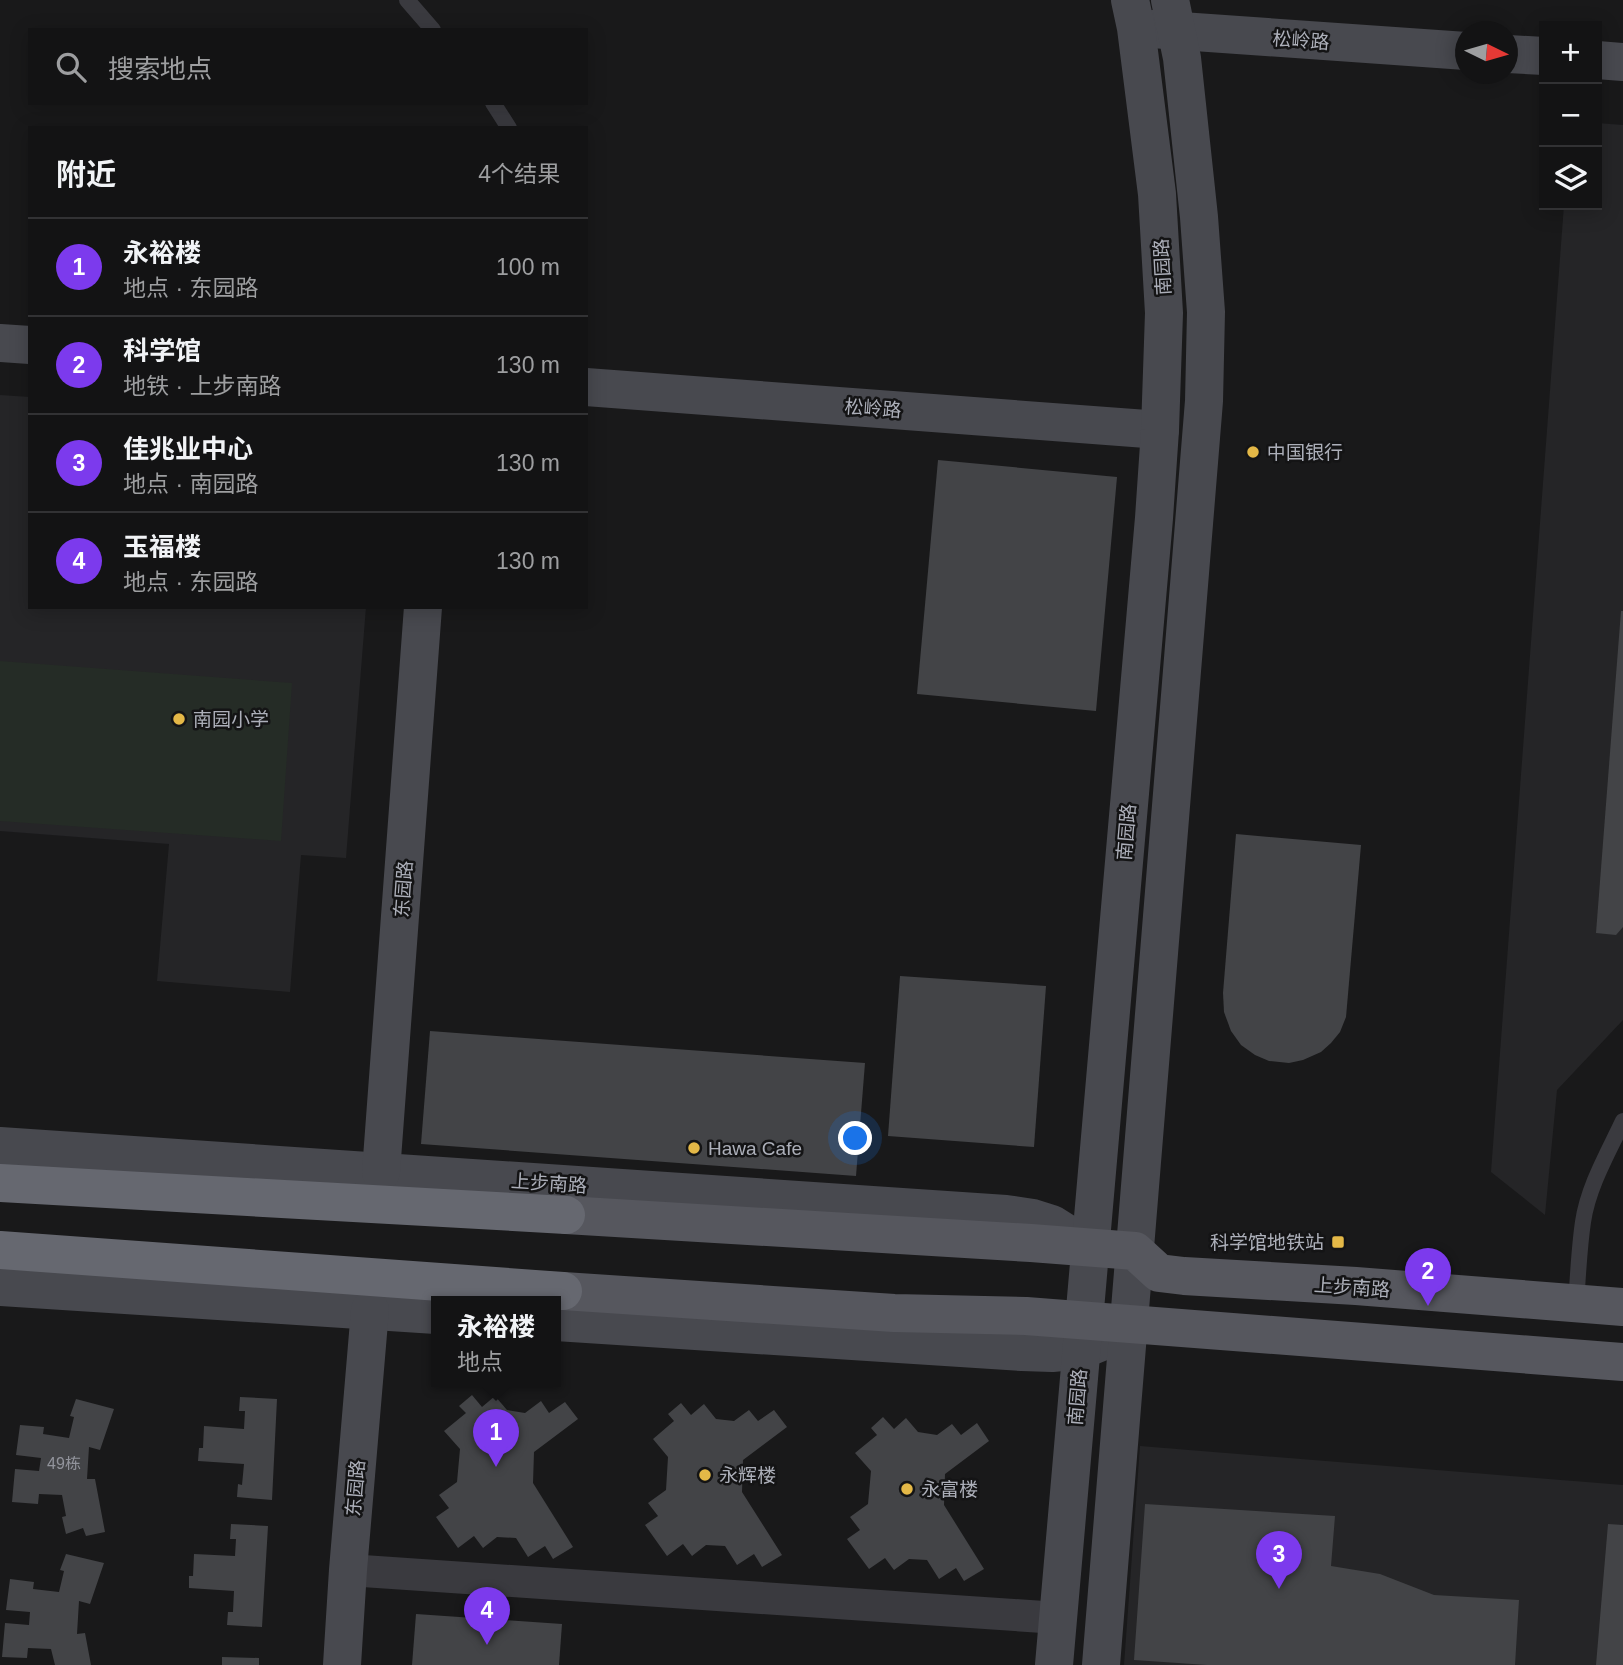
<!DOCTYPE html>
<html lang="zh">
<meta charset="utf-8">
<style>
body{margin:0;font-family:Helvetica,"Noto Sans SC",sans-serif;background:#202022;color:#f1f3f6}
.controls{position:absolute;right:21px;top:21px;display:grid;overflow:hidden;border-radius:0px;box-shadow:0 4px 18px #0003}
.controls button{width:63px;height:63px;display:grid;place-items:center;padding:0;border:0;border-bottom:2px solid #323234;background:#131314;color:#f1f3f6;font:35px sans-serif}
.compass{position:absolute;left:1455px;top:21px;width:63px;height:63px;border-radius:50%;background:#131314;box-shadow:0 4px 18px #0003;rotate:95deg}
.you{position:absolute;left:856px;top:1139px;width:24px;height:24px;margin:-18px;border:5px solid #fff;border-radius:50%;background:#1a73e8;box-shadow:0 0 0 10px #1a73e833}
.badge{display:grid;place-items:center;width:46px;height:46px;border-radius:50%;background:#7c3aed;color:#fff;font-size:23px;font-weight:700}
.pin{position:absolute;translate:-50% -58px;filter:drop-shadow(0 2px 4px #0008)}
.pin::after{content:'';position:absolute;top:37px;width:24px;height:21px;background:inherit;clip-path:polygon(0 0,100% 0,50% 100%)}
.popup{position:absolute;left:431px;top:1296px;width:130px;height:91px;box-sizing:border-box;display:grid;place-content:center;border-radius:0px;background:#131314;filter:drop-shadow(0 2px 5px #0005);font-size:23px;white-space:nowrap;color:#9d9ea0}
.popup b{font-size:26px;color:#f1f3f6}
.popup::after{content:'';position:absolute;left:50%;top:100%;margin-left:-14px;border:14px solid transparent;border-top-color:#131314}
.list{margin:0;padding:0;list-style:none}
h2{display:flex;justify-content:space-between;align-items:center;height:91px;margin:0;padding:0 28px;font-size:30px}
h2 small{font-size:23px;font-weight:400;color:#9d9ea0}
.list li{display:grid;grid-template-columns:46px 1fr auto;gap:21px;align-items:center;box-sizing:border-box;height:98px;padding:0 28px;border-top:2px solid #323234}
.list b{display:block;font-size:26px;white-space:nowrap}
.list p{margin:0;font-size:23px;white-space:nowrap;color:#9d9ea0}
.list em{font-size:23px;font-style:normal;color:#9d9ea0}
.icon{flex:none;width:38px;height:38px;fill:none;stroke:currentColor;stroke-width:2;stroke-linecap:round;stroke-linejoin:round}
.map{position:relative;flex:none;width:1623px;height:1665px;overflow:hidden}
.search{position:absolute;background:#131314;box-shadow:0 4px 18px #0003;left:28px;top:28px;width:560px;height:77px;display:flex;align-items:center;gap:18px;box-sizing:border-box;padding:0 24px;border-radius:0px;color:#9d9ea0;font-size:26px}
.panel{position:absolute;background:#131314;box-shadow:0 4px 18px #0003;left:28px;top:126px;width:560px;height:483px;border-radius:0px}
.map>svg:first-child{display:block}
</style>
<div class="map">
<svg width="1623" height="1665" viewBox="0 0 1623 1665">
<rect width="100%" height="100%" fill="#19191a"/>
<!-- built -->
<g fill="#252527">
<path d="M 1597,123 L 1623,125 L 1623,1020 L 1557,1090 L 1545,1215 L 1491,1172 L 1564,205 L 1597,205 Z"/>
<path d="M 0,395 L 30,397 L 30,607 L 366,607 L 346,858 L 301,855 L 290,992 L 157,981 L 169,844 L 0,831 Z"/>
<path d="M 1140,1446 L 1623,1485 L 1623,1665 L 1124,1665 Z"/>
</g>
<!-- green -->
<path fill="#252c26" d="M 0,661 L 292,683 L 281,841 L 0,821 Z"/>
<!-- building -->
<g fill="#434447">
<path d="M 938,460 L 1117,477 L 1096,711 L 917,694 Z"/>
<path d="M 1621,611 L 1623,611 L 1623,927 L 1616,935 L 1596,933 Z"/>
<path d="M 1236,834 L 1361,845 L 1346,1017 L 1340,1032 L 1331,1043 L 1321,1052 L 1303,1060 L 1289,1063 L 1269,1061 L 1255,1055 L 1241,1045 L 1231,1031 L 1224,1012 L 1223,993 Z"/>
<path d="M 900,976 L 1046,986 L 1034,1147 L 888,1136 Z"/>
<path d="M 430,1031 L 865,1063 L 856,1176 L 421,1144 Z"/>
<path d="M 472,1395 L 482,1407 L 495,1396 L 507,1410 L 525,1413 L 541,1401 L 549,1413 L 565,1402 L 578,1419 L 534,1452 L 533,1483 L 573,1547 L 553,1559 L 545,1546 L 528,1557 L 516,1538 L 497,1537 L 483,1548 L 474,1536 L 458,1548 L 436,1517 L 449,1508 L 439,1495 L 457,1482 L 460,1449 L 444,1431 L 466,1413 L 459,1406 Z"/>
<path d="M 240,1397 L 277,1399 L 272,1500 L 237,1497 L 238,1484 L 242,1485 L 244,1464 L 198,1461 L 199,1448 L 203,1448 L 204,1426 L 244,1429 L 245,1411 L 239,1411 Z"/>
<path d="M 76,1399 L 114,1409 L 100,1450 L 89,1447 L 87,1479 L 95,1479 L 105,1532 L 86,1536 L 83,1528 L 66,1534 L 62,1517 L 66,1516 L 62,1495 L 39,1494 L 38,1504 L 12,1502 L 15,1469 L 39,1471 L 41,1458 L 16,1455 L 20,1425 L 44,1427 L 43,1434 L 69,1438 L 74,1417 L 70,1416 Z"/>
<path d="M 681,1403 L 691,1415 L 704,1404 L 716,1419 L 734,1421 L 749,1410 L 758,1421 L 774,1410 L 787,1427 L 743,1460 L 742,1492 L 782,1555 L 762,1567 L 754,1554 L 737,1565 L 725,1546 L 706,1545 L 692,1556 L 683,1544 L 667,1556 L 645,1525 L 658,1516 L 648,1503 L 666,1490 L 668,1457 L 653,1439 L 674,1421 L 668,1414 Z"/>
<path d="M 883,1417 L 894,1429 L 906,1418 L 918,1432 L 937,1435 L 952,1424 L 961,1435 L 977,1423 L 989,1441 L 945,1474 L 944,1505 L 984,1569 L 964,1581 L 956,1568 L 939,1579 L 927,1560 L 909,1559 L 894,1570 L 885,1558 L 869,1569 L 847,1539 L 860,1530 L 850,1517 L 868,1504 L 871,1471 L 855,1453 L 877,1435 L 871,1428 Z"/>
<path d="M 1145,1504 L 1335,1516 L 1331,1566 L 1380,1574 L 1434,1595 L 1519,1600 L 1515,1665 L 1207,1665 L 1134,1660 Z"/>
<path d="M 231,1524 L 268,1526 L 262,1627 L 227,1625 L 228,1612 L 233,1612 L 234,1591 L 189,1588 L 189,1576 L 193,1576 L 194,1554 L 235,1556 L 236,1539 L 230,1539 Z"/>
<path d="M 1608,1524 L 1623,1525 L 1623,1665 L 1596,1665 Z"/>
<path d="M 66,1554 L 104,1563 L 90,1604 L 79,1601 L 77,1634 L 85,1633 L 91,1665 L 55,1665 L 51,1649 L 28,1648 L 27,1658 L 2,1657 L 5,1623 L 29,1625 L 30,1612 L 6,1610 L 10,1579 L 34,1582 L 33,1589 L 59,1592 L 64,1571 L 60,1570 Z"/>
<path d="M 416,1614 L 562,1624 L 559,1665 L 412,1665 Z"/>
<path d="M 222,1657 L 259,1658 L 259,1665 L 222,1665 Z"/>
</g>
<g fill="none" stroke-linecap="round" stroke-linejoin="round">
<!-- lane -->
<g stroke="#3a3a3f" stroke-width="16">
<path d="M 407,0 L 433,30"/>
<path d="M 493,103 L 509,128"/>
<path d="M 1576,1304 C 1578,1277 1579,1249 1583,1222 C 1588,1187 1608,1153 1623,1121"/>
</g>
<!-- street -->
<path stroke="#3a3a3f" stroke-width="32" d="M 348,1570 L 1058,1618"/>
<!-- secondary -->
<g stroke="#48494f" stroke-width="38">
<path d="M 1152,29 L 1466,51"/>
<path d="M 1508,54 L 1544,56"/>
<path d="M 1597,60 L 1623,62"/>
<path d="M 0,343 L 30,345"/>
<path d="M 586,387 L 1160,430"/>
<path d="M 0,1146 L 1006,1214 L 1033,1218 L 1052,1224 L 1090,1248"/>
<path d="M 381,1172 L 423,607"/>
<path d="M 0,1287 L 436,1315"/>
<path d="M 556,1322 L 1022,1352 L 1052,1353 L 1082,1350 L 1104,1341"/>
<path d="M 342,1665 L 348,1570 L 370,1310"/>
<path d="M 1054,1665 L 1154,518 L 1160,430 L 1164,313 L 1157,194 L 1136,28 L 1130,0"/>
<path d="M 1101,1665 L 1204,401 L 1206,312 L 1199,217 L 1182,58 L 1170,0"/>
</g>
<!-- primary -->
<g stroke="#56575e" stroke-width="38">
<path d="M 566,1215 L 1031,1243 L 1135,1251 L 1159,1273 L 1184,1276 L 1356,1286 L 1623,1307"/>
<path d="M 563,1291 L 894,1313 L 1026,1316 L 1623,1362"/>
</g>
<!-- highway -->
<g stroke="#666870" stroke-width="38">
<path d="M 0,1183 L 566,1215"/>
<path d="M 0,1250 L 563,1291"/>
</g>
</g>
<!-- markers -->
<g fill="#e4b847" stroke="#141415" stroke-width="2.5">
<circle cx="1253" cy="452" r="7"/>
<circle cx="179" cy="719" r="7"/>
<circle cx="694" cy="1148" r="7"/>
<rect x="1331" y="1235" width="14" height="14" rx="3.5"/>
<circle cx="705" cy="1475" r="7"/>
<circle cx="907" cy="1489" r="7"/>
</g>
<g text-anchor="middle" stroke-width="5" stroke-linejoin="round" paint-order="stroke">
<!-- number labels -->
<g font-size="16" fill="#92949c">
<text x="64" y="1469">49栋</text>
</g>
<!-- street labels -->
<g font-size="19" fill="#acafb9" stroke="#141415">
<text transform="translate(1301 40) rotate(4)" y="7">松岭路</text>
<text transform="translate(1162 267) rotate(-93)" y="7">南园路</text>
<text transform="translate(873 408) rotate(4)" y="7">松岭路</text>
<text transform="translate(1126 832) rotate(-85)" y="7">南园路</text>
<text transform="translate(403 889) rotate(-86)" y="7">东园路</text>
<text transform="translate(549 1183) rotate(4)" y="7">上步南路</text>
<text transform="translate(1352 1287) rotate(4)" y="7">上步南路</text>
<text transform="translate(1077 1397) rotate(-85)" y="7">南园路</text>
<text transform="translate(355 1488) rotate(-85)" y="7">东园路</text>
</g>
<!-- poi labels -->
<g font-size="19" fill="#acafb9" stroke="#141415" text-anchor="start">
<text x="1267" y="459">中国银行</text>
<text x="193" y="726">南园小学</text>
<text x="708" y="1155">Hawa Cafe</text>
<text x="1324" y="1249" text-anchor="end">科学馆地铁站</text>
<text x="719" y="1482">永辉楼</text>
<text x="921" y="1496">永富楼</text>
</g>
</g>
</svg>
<div class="controls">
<button>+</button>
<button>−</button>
<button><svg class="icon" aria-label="layers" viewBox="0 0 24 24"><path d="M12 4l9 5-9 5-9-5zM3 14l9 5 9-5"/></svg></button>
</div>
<svg class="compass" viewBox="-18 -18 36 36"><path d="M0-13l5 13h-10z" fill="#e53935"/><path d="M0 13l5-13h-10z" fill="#9d9ea0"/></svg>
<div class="you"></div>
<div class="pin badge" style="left:496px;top:1467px">1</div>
<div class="popup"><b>永裕楼</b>地点</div>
<div class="pin badge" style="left:1428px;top:1306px">2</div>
<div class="pin badge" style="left:1279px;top:1589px">3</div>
<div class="pin badge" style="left:487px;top:1645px">4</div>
<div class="search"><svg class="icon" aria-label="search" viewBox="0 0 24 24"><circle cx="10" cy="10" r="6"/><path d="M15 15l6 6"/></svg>搜索地点</div>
<section class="panel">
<h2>附近<small>4个结果</small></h2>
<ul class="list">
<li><span class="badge">1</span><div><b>永裕楼</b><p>地点 · 东园路</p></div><em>100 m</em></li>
<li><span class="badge">2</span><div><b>科学馆</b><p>地铁 · 上步南路</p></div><em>130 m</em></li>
<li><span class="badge">3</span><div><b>佳兆业中心</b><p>地点 · 南园路</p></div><em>130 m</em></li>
<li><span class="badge">4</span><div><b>玉福楼</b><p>地点 · 东园路</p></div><em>130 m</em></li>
</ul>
</section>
</div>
